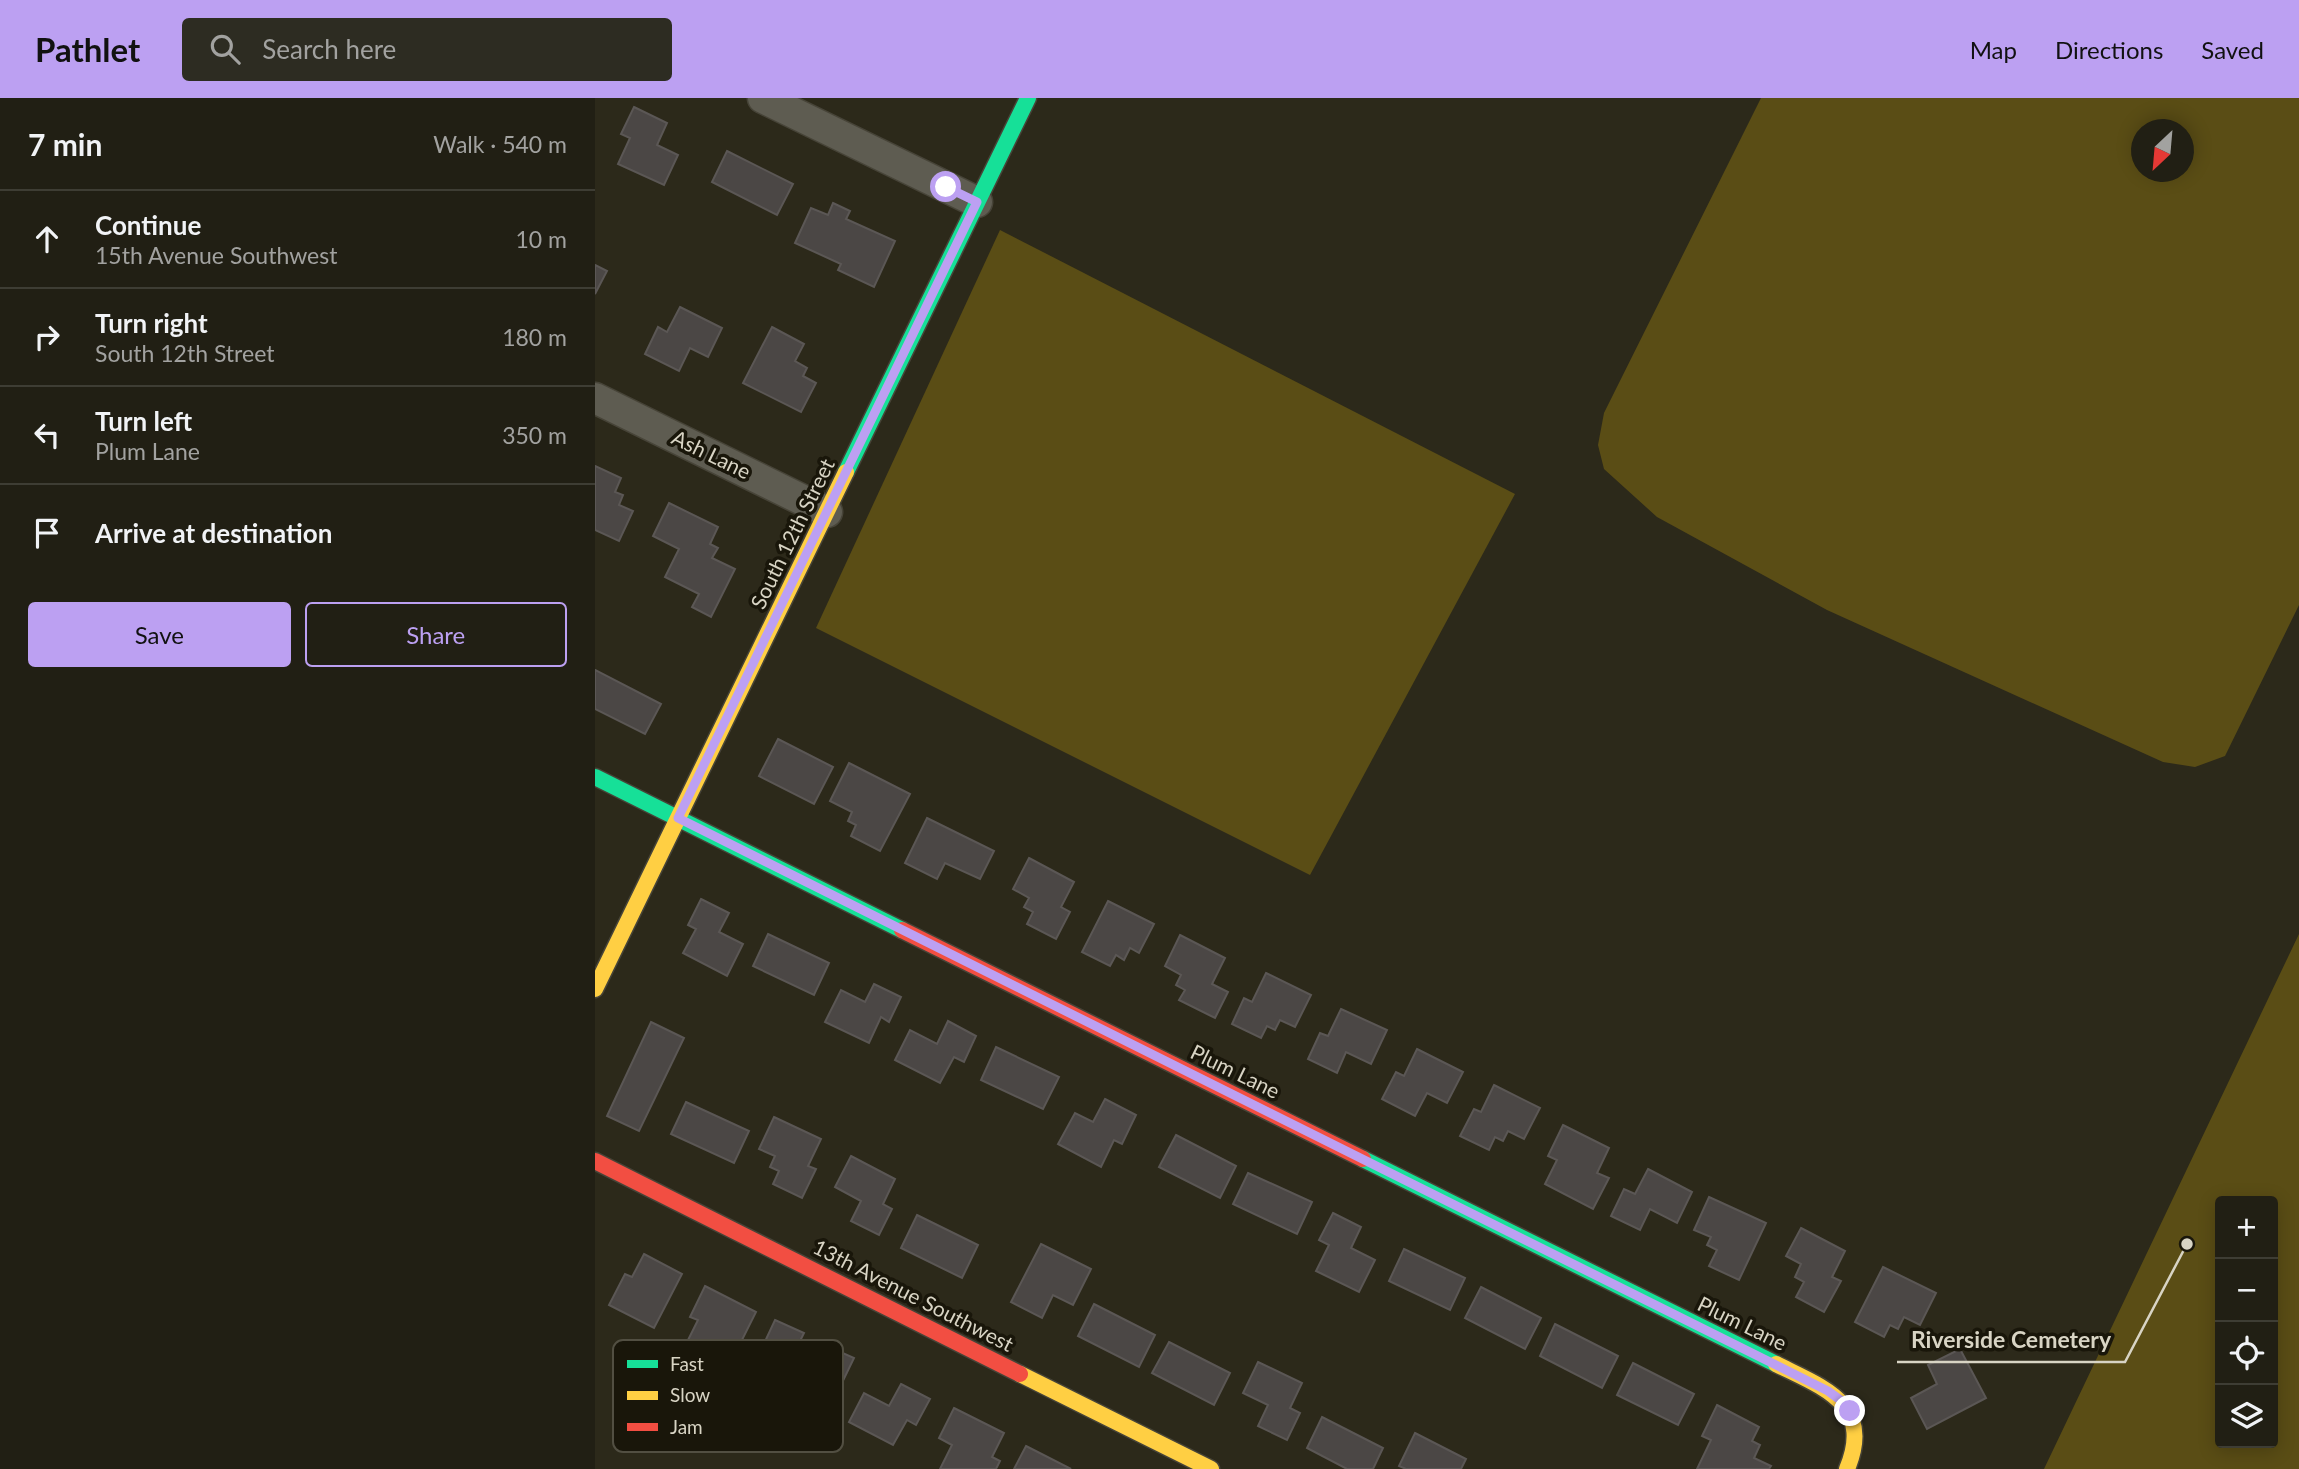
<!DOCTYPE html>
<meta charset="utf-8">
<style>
body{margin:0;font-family:Lato,sans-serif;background:#2d2c22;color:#f1f3f6}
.controls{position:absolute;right:21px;bottom:21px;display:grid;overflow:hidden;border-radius:7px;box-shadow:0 4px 18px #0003}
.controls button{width:63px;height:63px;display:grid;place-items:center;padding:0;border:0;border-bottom:2px solid #3e3d34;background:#211f14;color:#f1f3f6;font:35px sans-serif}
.compass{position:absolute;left:1536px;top:21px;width:63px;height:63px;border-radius:50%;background:#211f14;box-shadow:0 4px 18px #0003;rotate:206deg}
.stop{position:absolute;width:21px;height:21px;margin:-16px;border:5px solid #bca0f2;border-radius:50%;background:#fff}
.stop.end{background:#bca0f2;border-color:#fff;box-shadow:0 2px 7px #0008}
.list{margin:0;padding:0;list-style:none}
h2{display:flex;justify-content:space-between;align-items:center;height:91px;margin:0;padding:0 28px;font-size:30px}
h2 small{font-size:23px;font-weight:400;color:#a2a2a0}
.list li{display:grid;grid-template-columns:46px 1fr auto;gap:21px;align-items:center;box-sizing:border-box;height:98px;padding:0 28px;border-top:2px solid #3e3d34}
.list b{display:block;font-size:26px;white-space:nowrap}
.list p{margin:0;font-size:23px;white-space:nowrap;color:#a2a2a0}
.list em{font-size:23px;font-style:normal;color:#a2a2a0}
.actions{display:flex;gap:14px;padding:21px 28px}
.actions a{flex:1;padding:16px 0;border:2px solid #bca0f2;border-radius:7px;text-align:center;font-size:24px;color:#bca0f2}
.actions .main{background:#bca0f2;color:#111}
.icon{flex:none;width:38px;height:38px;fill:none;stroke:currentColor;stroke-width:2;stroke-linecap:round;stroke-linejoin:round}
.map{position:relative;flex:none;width:1704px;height:1371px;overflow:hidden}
header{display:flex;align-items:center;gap:42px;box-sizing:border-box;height:98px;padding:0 35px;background:#bca0f2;color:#111}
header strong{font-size:33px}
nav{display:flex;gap:38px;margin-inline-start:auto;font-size:24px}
.search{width:490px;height:63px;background:#2d2c22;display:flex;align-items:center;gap:18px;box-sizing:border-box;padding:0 24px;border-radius:7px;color:#a2a2a0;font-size:26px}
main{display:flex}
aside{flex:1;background:#211f14}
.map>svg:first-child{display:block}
</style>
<header>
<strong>Pathlet</strong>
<div class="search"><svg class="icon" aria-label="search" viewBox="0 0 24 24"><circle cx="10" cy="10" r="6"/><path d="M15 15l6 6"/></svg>Search here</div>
<nav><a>Map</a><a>Directions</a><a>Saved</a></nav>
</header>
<main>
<aside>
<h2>7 min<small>Walk · 540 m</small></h2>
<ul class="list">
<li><svg class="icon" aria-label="ahead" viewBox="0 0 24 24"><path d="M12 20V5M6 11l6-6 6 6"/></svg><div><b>Continue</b><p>15th Avenue Southwest</p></div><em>10 m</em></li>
<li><svg class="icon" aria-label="right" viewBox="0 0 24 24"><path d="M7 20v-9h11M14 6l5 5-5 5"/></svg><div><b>Turn right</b><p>South 12th Street</p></div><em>180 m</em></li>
<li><svg class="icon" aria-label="left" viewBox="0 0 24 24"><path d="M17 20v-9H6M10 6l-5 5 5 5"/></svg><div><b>Turn left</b><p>Plum Lane</p></div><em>350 m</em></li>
<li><svg class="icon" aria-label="arrive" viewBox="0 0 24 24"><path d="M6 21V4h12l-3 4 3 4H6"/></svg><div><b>Arrive at destination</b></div></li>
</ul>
<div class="actions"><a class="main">Save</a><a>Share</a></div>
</aside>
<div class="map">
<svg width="1704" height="1371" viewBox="0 0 1704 1371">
<rect width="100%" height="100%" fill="#2c291a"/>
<!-- green -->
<g fill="#5a4d15" fill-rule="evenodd">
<path d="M 1166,0 L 1704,0 L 1704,507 L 1630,658 L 1600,669 L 1568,664 L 1232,512 L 1062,419 L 1009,371 L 1003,347 L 1009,315 ZM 1546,32 L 1588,32 L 1588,74 L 1546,74 Z"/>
<path d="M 405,132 L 920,396 L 715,777 L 221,530 Z"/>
<path d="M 1704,836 L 1704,1371 L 1449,1371 ZM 1625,1103 L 1678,1103 L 1678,1345 L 1625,1345 Z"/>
</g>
<!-- building -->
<g fill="#4b4745" stroke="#5b5755" stroke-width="2">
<path d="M 39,9 L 72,25 L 62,47 L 83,57 L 69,87 L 23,66 L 35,40 L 26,36 Z"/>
<path d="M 132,53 L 198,86 L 182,117 L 117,84 Z"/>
<path d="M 238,105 L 255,113 L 251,121 L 300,143 L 279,189 L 243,172 L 246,166 L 200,145 L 216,110 L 233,117 Z"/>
<path d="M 0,167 L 12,173 L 0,196 Z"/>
<path d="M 85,209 L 127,230 L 113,259 L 95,250 L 84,273 L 50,256 L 63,229 L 72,234 Z"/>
<path d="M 177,229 L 209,246 L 200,263 L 212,270 L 208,278 L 221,285 L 206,314 L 148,285 Z"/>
<path d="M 0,368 L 26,380 L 20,394 L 28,397 L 24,407 L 38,413 L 24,443 L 0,432 Z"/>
<path d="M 74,405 L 123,429 L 115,446 L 123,450 L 117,460 L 140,471 L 116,519 L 97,509 L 104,496 L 70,479 L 84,451 L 58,438 Z"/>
<path d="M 0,572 L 66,606 L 50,636 L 0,611 Z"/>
<path d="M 183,641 L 238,669 L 219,706 L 164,678 Z"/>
<path d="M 254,665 L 315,696 L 285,753 L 256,738 L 261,727 L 253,723 L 257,714 L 235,703 Z"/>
<path d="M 332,720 L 399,753 L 385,781 L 350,765 L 342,781 L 310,765 Z"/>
<path d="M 434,760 L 479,784 L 466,809 L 475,814 L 461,841 L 432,826 L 438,814 L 429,809 L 434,800 L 418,791 Z"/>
<path d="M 106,801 L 134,815 L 124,834 L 148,846 L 132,878 L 88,855 L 101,831 L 93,827 Z"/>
<path d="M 513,803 L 559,826 L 544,855 L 535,850 L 529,862 L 521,857 L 515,868 L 487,854 Z"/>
<path d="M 173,836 L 234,865 L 219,897 L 158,868 Z"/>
<path d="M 585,837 L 630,860 L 617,886 L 633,894 L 620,920 L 584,902 L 590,892 L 581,887 L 586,877 L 570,868 Z"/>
<path d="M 671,875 L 716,897 L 700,929 L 685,922 L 680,932 L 672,928 L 666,940 L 637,926 L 649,900 L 657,904 Z"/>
<path d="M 279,886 L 306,899 L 294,924 L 286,919 L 274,945 L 230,924 L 246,892 L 270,904 Z"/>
<path d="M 746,911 L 792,932 L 776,966 L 751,954 L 742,975 L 713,961 L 725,935 L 733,938 Z"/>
<path d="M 353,923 L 381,938 L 369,964 L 359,959 L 345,985 L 300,962 L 315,932 L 342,946 Z"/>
<path d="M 56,924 L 89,940 L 44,1033 L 12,1018 Z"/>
<path d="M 401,949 L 464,979 L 448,1011 L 386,982 Z"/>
<path d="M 822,951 L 868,974 L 852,1005 L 832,995 L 820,1018 L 787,1001 L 801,974 L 809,978 Z"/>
<path d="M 899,987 L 945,1010 L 929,1041 L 913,1033 L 908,1043 L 900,1039 L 894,1052 L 865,1038 L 879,1011 L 886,1014 Z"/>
<path d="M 510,1001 L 541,1017 L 527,1046 L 519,1042 L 506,1069 L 463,1046 L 480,1015 L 498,1024 Z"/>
<path d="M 91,1004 L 154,1033 L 139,1065 L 76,1036 Z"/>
<path d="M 179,1019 L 226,1041 L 213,1068 L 221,1071 L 207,1100 L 178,1086 L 184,1073 L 175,1069 L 180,1058 L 164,1051 Z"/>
<path d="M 968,1027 L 1014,1050 L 1002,1075 L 1014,1080 L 998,1111 L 950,1086 L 962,1062 L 953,1058 Z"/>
<path d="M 581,1037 L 641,1068 L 625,1100 L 564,1069 Z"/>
<path d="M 256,1058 L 300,1081 L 288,1106 L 297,1111 L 284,1137 L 256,1123 L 266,1103 L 240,1089 Z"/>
<path d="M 1053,1071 L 1097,1094 L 1082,1125 L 1055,1111 L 1045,1132 L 1016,1118 L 1029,1091 L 1040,1096 Z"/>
<path d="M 653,1075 L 717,1104 L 702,1136 L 638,1106 Z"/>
<path d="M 1114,1099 L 1171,1125 L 1144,1182 L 1114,1168 L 1122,1152 L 1112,1147 L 1116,1139 L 1099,1132 Z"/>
<path d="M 738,1115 L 766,1129 L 756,1150 L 780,1162 L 764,1194 L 721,1173 L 734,1147 L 724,1142 Z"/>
<path d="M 322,1117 L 383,1147 L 367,1180 L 306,1150 Z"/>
<path d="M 1206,1130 L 1250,1153 L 1237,1179 L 1246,1183 L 1229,1214 L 1201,1199 L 1209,1184 L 1200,1179 L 1206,1166 L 1191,1158 Z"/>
<path d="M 446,1146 L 496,1171 L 478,1207 L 458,1197 L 447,1220 L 416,1204 Z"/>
<path d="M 809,1151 L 870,1180 L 855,1212 L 794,1183 Z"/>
<path d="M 49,1156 L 87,1176 L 59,1230 L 14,1207 L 30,1176 L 37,1179 Z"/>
<path d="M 1288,1169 L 1341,1195 L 1325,1227 L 1309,1219 L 1303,1231 L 1295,1227 L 1289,1239 L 1260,1224 Z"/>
<path d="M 110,1188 L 161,1214 L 135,1266 L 92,1244 L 103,1222 L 95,1219 Z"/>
<path d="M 886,1189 L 946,1220 L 930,1251 L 870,1220 Z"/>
<path d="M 499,1206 L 560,1237 L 544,1269 L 483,1238 Z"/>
<path d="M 180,1222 L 209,1235 L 197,1259 L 221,1271 L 232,1248 L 259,1260 L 231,1318 L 153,1280 Z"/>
<path d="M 960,1226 L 1023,1258 L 1007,1290 L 945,1258 Z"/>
<path d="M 574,1244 L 635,1275 L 619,1307 L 557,1275 Z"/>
<path d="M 1365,1251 L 1391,1300 L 1332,1331 L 1316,1300 L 1342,1286 L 1333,1267 Z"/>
<path d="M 663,1264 L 707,1285 L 695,1310 L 705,1315 L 692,1342 L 663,1328 L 673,1307 L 648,1295 Z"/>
<path d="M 1038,1265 L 1099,1296 L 1083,1327 L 1022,1297 Z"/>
<path d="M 306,1286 L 335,1301 L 321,1327 L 312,1322 L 298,1347 L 254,1324 L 269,1295 L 294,1308 Z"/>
<path d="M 1122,1307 L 1164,1329 L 1157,1343 L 1165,1347 L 1159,1360 L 1176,1368 L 1174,1371 L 1102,1371 L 1116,1342 L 1107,1338 Z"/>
<path d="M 359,1310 L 409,1335 L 397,1359 L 405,1363 L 401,1371 L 345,1371 L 357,1347 L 344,1340 Z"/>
<path d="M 727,1319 L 788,1350 L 778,1371 L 752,1371 L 712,1350 Z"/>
<path d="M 820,1335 L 871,1361 L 866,1371 L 811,1371 L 804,1368 Z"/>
<path d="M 431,1348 L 476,1371 L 419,1371 Z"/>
</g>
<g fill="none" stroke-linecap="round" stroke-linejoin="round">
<defs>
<g id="street">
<path d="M 168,0 L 382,104"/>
<path d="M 0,300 L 232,414"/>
</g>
<g id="fast">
<path d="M 251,374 L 433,0"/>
<path d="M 0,679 L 307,832"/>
<path d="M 768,1061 L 1181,1266"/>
</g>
<g id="slow">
<path d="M 0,891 L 251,374"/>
<path d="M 1181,1266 C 1229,1290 1279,1306 1252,1371"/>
<path d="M 425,1276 L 616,1371"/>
</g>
<g id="jam">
<path d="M 307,832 L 768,1061"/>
<path d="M 0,1063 L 425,1276"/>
</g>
</defs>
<!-- street casing -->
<use href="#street" stroke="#474438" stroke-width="33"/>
<!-- fast casing -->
<use href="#fast" stroke="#474438" stroke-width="19"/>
<!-- slow casing -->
<use href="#slow" stroke="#474438" stroke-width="19"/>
<!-- jam casing -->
<use href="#jam" stroke="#474438" stroke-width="19"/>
<!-- street -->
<use href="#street" stroke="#5e5c51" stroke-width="30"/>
<!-- fast -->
<use href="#fast" stroke="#16e098" stroke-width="16"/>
<!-- slow -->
<use href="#slow" stroke="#ffcf43" stroke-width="16"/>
<!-- jam -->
<use href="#jam" stroke="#f24e42" stroke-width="16"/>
</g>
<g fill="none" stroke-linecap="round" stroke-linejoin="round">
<!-- route -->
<path stroke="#bca0f2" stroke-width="9" d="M 351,89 L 382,104 L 83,720 L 1233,1293 L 1248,1304 L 1255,1313"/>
</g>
<g text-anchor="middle" stroke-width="7" stroke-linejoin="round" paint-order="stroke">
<!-- street labels -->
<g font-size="21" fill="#d8d4c4" stroke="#19160a">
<text transform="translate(116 357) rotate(26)" y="7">Ash Lane</text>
<text transform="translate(198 436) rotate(-64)" y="7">South 12th Street</text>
<text transform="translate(640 974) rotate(26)" y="7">Plum Lane</text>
<text transform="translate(318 1198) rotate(27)" y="7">13th Avenue Southwest</text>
<text transform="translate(1147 1226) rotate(26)" y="7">Plum Lane</text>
</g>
</g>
<!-- legend -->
<rect x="18" y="1242" width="230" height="112" rx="10" fill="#19160a" stroke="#524f42" stroke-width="2"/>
<rect x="32" y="1262" width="31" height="8" fill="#16e098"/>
<rect x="32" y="1293" width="31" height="9" fill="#ffcf43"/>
<rect x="32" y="1325" width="31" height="8" fill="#f24e42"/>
<g font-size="19" fill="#d8d4c4">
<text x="75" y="1273">Fast</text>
<text x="75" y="1304">Slow</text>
<text x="75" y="1336">Jam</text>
</g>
<!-- callouts -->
<path fill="none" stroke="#d8d4c4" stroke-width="2.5" d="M1592 1146L1530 1264H1302"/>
<circle fill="#d8d4c4" stroke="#19160a" stroke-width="2.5" cx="1592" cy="1146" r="7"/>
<g font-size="23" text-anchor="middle" font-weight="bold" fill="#d8d4c4" stroke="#19160a" stroke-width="7" stroke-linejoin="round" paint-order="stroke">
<text x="1416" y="1250">Riverside Cemetery</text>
</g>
</svg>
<div class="controls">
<button>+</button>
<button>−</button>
<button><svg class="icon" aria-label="locate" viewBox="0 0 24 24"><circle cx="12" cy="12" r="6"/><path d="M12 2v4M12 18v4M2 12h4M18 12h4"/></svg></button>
<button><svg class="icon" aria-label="layers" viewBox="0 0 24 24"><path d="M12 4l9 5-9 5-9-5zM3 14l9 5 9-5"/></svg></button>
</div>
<svg class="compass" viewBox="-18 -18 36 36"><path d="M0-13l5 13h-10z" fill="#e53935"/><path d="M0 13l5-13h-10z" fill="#a2a2a0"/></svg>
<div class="stop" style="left:351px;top:89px"></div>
<div class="stop end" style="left:1255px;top:1313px"></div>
</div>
</main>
